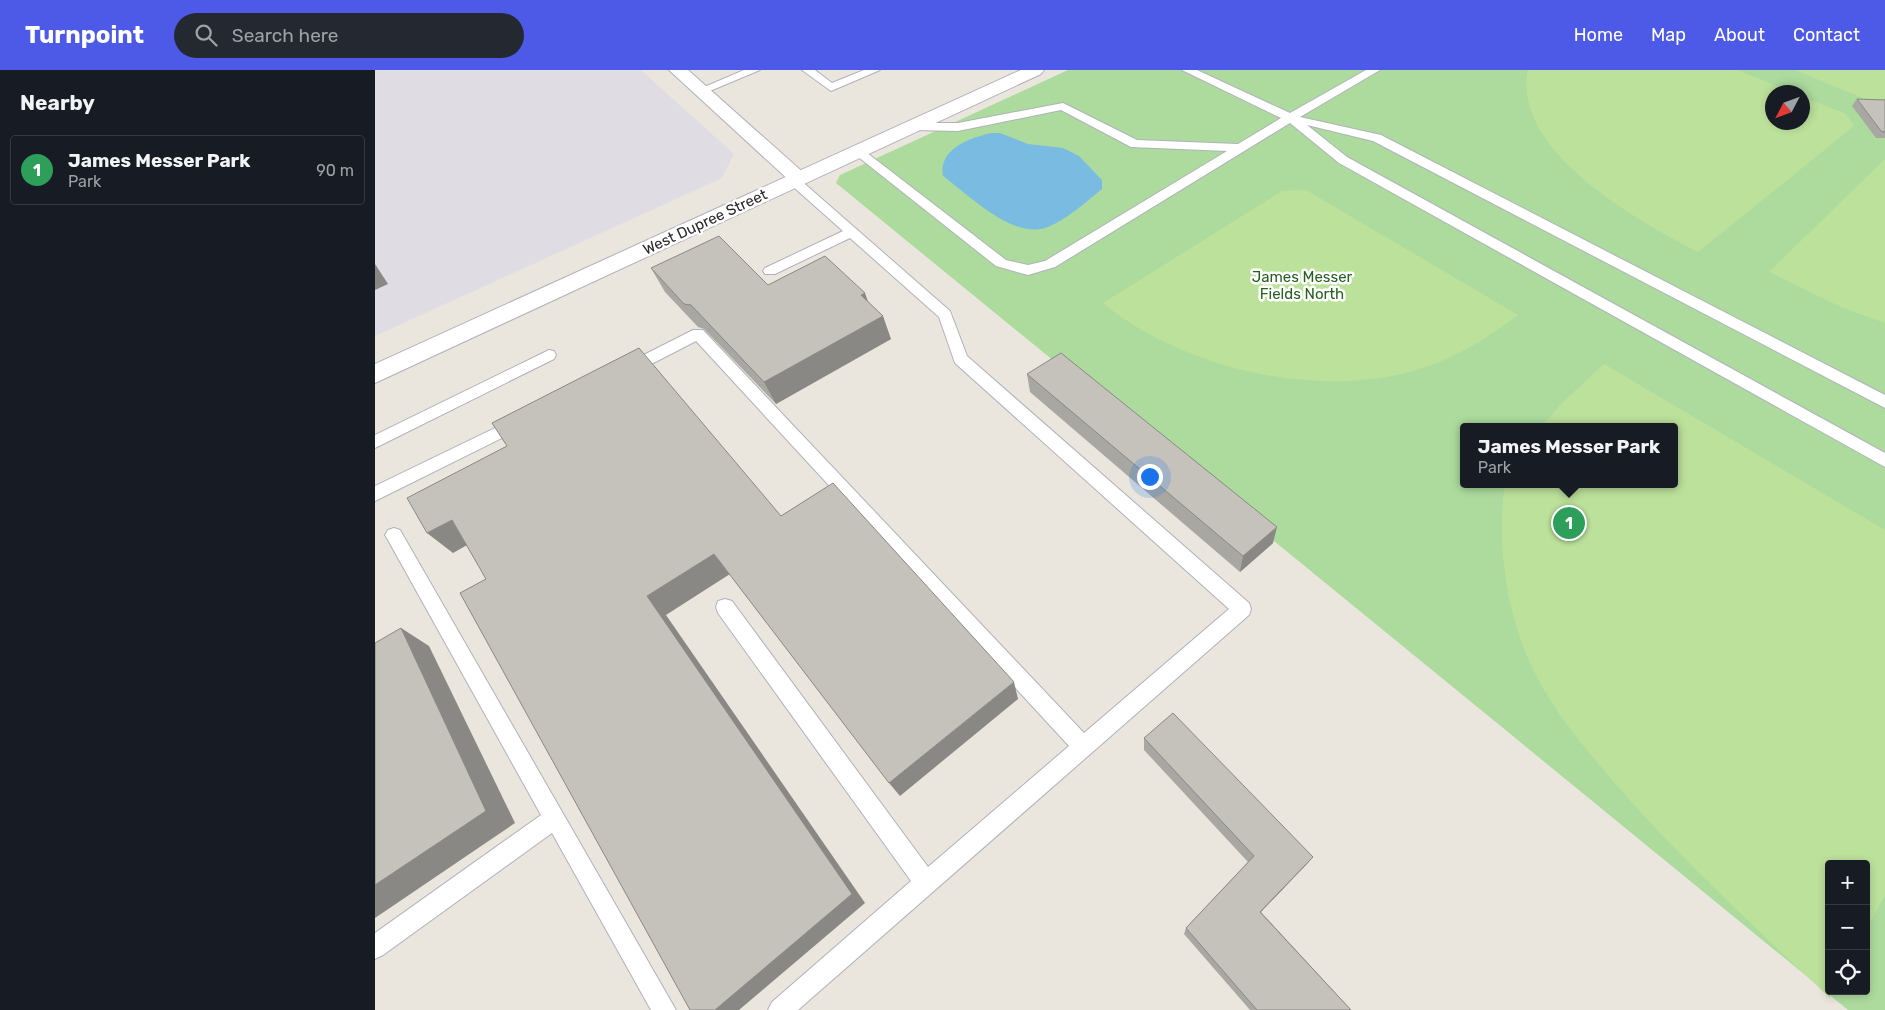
<!DOCTYPE html>
<meta charset="utf-8">
<style>
body{margin:0;font-family:Rubik,sans-serif;background:#242831;color:#f1f3f6}
.controls{position:absolute;right:15px;bottom:15px;display:grid;overflow:hidden;border-radius:5px;box-shadow:0 2px 8px #0003}
.controls button{width:45px;height:45px;display:grid;place-items:center;padding:0;border:0;border-bottom:1px solid #363941;background:#171b24;color:#f1f3f6;font:25px sans-serif}
.compass{position:absolute;left:1390px;top:15px;width:45px;height:45px;border-radius:50%;background:#171b24;box-shadow:0 2px 8px #0003;rotate:229deg}
.you{position:absolute;left:774px;top:406px;width:18px;height:18px;margin:-12px;border:4px solid #fff;border-radius:50%;background:#1a73e8;box-shadow:0 0 0 8px #1a73e833}
.badge{display:grid;place-items:center;width:32px;height:32px;border-radius:50%;background:#4d59e7;color:#fff;font-size:16px;font-weight:700}
.pin{position:absolute;translate:-50% -50%;border:2px solid #fff;box-shadow:0 1px 5px #0006}
.popup{position:absolute;left:1085px;top:353px;width:218px;height:65px;box-sizing:border-box;display:grid;place-content:center;border-radius:5px;background:#171b24;filter:drop-shadow(0 1px 4px #0005);font-size:16px;white-space:nowrap;color:#9ea1a6}
.popup b{font-size:19px;color:#f1f3f6}
.popup::after{content:'';position:absolute;left:50%;top:100%;margin-left:-10px;border:10px solid transparent;border-top-color:#171b24}
.list{margin:0;padding:0;list-style:none}
h2{display:flex;justify-content:space-between;align-items:center;height:65px;margin:0;padding:0 20px;font-size:21px}
h2 small{font-size:16px;font-weight:400;color:#9ea1a6}
.list li{display:grid;grid-template-columns:32px 1fr auto;gap:15px;align-items:center;box-sizing:border-box;height:70px;margin:0 10px 10px;padding:0 10px;border:1px solid #363941;border-radius:5px}
.list b{display:block;font-size:19px;white-space:nowrap}
.list p{margin:0;font-size:16px;white-space:nowrap;color:#9ea1a6}
.list em{font-size:16px;font-style:normal;color:#9ea1a6}
.icon{flex:none;width:28px;height:28px;fill:none;stroke:currentColor;stroke-width:2;stroke-linecap:round;stroke-linejoin:round}
.map{position:relative;flex:none;width:1510px;height:940px;overflow:hidden}
header{display:flex;align-items:center;gap:30px;box-sizing:border-box;height:70px;padding:0 25px;background:#4d59e7;color:#fff}
header strong{font-size:24px}
nav{display:flex;gap:28px;margin-inline-start:auto;font-size:18px}
.search{width:350px;height:45px;background:#242831;display:flex;align-items:center;gap:12px;box-sizing:border-box;padding:0 18px;border-radius:28px;color:#9ea1a6;font-size:19px}
main{display:flex}
aside{flex:1;background:#171b24}
.map>svg:first-child{display:block}
</style>
<header>
<strong>Turnpoint</strong>
<div class="search"><svg class="icon" aria-label="search" viewBox="0 0 24 24"><circle cx="10" cy="10" r="6"/><path d="M15 15l6 6"/></svg>Search here</div>
<nav><a>Home</a><a>Map</a><a>About</a><a>Contact</a></nav>
</header>
<main>
<aside>
<h2>Nearby<small></small></h2>
<ul class="list">
<li><span class="badge" style="background:#2e9e5b">1</span><div><b>James Messer Park</b><p>Park</p></div><em>90 m</em></li>
</ul>
</aside>
<div class="map">
<svg width="1510" height="940" viewBox="0 0 1510 940">
<rect width="100%" height="100%" fill="#eae6dd"/>
<!-- industrial -->
<path fill="#dfdce3" d="M 0,0 L 266,0 L 359,84 L 347,108 L 0,266 Z"/>
<!-- green -->
<path fill="#addb9e" fill-rule="evenodd" d="M 693,0 L 1510,0 L 1510,940 L 1473,940 L 461,113 L 465,105 ZM 1398,22 L 1428,22 L 1428,52 L 1398,52 ZM 1089,357 L 1299,357 L 1299,414 L 1089,414 ZM 1454,794 L 1491,794 L 1491,921 L 1454,921 Z"/>
<!-- pitch -->
<g fill="#bce19b">
<path d="M 1153,0 L 1362,0 L 1417,22 L 1398,22 L 1398,52 L 1428,52 L 1428,27 L 1471,44 L 1479,56 L 1323,182 C 1265,152 1136,81 1153,0 Z"/>
<path d="M 1420,0 L 1510,0 L 1510,29 L 1490,29 Z"/>
<path d="M 1510,89 L 1510,253 L 1466,237 L 1394,202 Z"/>
<path d="M 931,120 L 1143,245 C 1117,264 1092,281 1062,293 C 959,334 811,302 728,233 L 907,121 Z"/>
<path d="M 1229,294 L 1510,460 L 1510,825 L 1491,860 L 1491,794 L 1454,794 L 1454,921 L 1458,921 L 1455,928 C 1381,858 1305,789 1239,712 C 1211,679 1183,647 1163,609 C 1132,551 1121,479 1130,414 L 1299,414 L 1299,357 L 1166,357 L 1187,333 Z"/>
</g>
<!-- water -->
<path fill="#7abbe2" d="M 616,63 L 625,63 L 653,74 L 688,78 L 704,86 L 727,110 L 727,119 C 712,131 689,152 670,158 C 636,168 594,125 568,106 C 563,79 595,68 616,63 Z"/>
<g fill="none" stroke-linecap="round" stroke-linejoin="round">
<defs>
<g id="lane">
<path d="M 369,0 L 385,0 L 330,23 L 322,23 L 320,21 Z"/>
<path d="M 427,0 L 440,0 L 457,13 L 489,0 L 505,0 L 456,21 Z"/>
<path d="M 807,0 L 822,0 L 915,43 L 991,0 L 1005,0 L 925,47 L 1006,65 L 1510,325 L 1510,338 L 998,71 L 932,55 L 972,87 L 1510,383 L 1510,397 L 964,93 L 915,53 L 680,197 L 653,205 L 621,196 L 477,82 L 483,78 L 487,79 L 631,190 L 653,195 L 670,191 L 852,81 L 756,77 L 686,40 L 583,61 L 538,60 L 534,59 L 534,53 L 583,53 L 688,33 L 762,70 L 863,74 L 906,48 Z"/>
<path d="M 419,107 L 423,108 L 575,241 L 592,286 L 874,533 L 876,539 L 874,545 L 423,940 L 393,940 L 397,932 L 536,811 L 343,543 L 341,537 L 343,531 L 350,529 L 357,531 L 553,797 L 694,676 L 321,271 L 259,303 L 249,303 L 246,299 L 249,295 L 318,260 L 328,260 L 709,663 L 854,539 L 580,293 L 564,247 L 475,168 L 400,204 L 390,204 L 388,201 L 390,198 L 468,161 L 415,114 L 413,111 Z"/>
<path d="M 174,280 L 179,281 L 181,285 L 179,289 L 0,378 L 0,365 Z"/>
<path d="M 145,346 L 151,348 L 153,352 L 151,356 L 0,431 L 0,416 Z"/>
<path d="M 19,458 L 25,460 L 301,940 L 276,940 L 177,763 L 8,885 L 0,889 L 0,863 L 166,745 L 13,470 L 10,465 L 13,460 Z"/>
</g>
<path id="street" d="M 294,0 L 313,0 L 431,105 L 434,109 L 431,113 L 417,113 Z"/>
<path id="secondary" d="M 646,0 L 669,0 L 666,4 L 0,313 L 0,294 Z"/>
</defs>
<!-- lane casing -->
<use href="#lane" stroke="#b0b1bc" stroke-width="2"/>
<!-- street casing -->
<use href="#street" stroke="#b0b1bc" stroke-width="2"/>
<!-- secondary casing -->
<use href="#secondary" stroke="#b0b1bc" stroke-width="2"/>
<!-- lane -->
<use href="#lane" fill="#fff" fill-rule="evenodd"/>
<!-- street -->
<use href="#street" fill="#fff" fill-rule="evenodd"/>
<!-- secondary -->
<use href="#secondary" fill="#fff" fill-rule="evenodd"/>
</g>
<!-- wall -->
<g fill="#a9a7a2">
<path d="M 1482,29 L 1510,30 L 1510,68 L 1501,68 L 1477,36 Z"/>
<path d="M 276,198 L 393,215 L 494,232 L 516,269 L 401,334 L 329,259 L 323,257 L 290,222 Z"/>
<path d="M 652,304 L 898,473 L 865,502 L 655,322 Z"/>
<path d="M 769,668 L 938,787 L 886,842 L 976,940 L 875,940 L 809,864 L 811,858 L 873,792 L 769,680 Z"/>
</g>
<!-- shaded-wall -->
<g fill="#8a8884">
<path d="M 0,194 L 13,214 L 0,220 Z"/>
<path d="M 490,223 L 498,246 L 486,225 Z"/>
<path d="M 508,246 L 516,269 L 401,334 L 389,312 Z"/>
<path d="M 77,450 L 101,470 L 78,483 L 52,463 Z"/>
<path d="M 902,457 L 898,473 L 865,502 L 868,486 Z"/>
<path d="M 339,484 L 355,504 L 291,545 L 490,833 L 364,940 L 340,940 L 272,526 Z"/>
<path d="M 26,558 L 54,576 L 140,753 L 0,848 L 0,815 Z"/>
<path d="M 639,612 L 643,629 L 525,726 L 514,713 Z"/>
<path d="M 938,787 L 931,795 L 880,848 L 885,842 Z"/>
</g>
<!-- building -->
<g fill="#c5c2bc" stroke="#8a8884">
<path d="M 1482,29 L 1510,30 L 1510,62 L 1506,61 Z"/>
<path d="M 344,166 L 393,215 L 450,186 L 490,223 L 486,225 L 508,246 L 389,312 L 316,235 L 309,234 L 276,198 Z"/>
<path d="M 264,278 L 406,446 L 458,413 L 639,612 L 514,713 L 339,484 L 272,526 L 477,824 L 340,940 L 315,940 L 85,523 L 111,509 L 77,450 L 52,463 L 32,428 L 132,376 L 117,353 Z"/>
<path d="M 686,283 L 902,457 L 868,486 L 652,304 Z"/>
<path d="M 26,558 L 111,741 L 0,815 L 0,573 Z"/>
<path d="M 798,643 L 938,787 L 885,842 L 976,940 L 882,940 L 811,858 L 879,786 L 769,668 Z"/>
</g>
<g text-anchor="middle" stroke-width="5" stroke-linejoin="round" paint-order="stroke">
<!-- far-street labels -->
<g font-size="15" fill="#292929" stroke="#fff">
<text transform="translate(330 152) rotate(-25)" y="5">West Dupree Street</text>
</g>
<!-- far-park labels -->
<g font-size="15" fill="#275e21" stroke="#fff">
<text x="927" y="212">James Messer<tspan x="927" dy="17">Fields North</tspan></text>
</g>
</g>
</svg>
<div class="controls">
<button>+</button>
<button>−</button>
<button><svg class="icon" aria-label="locate" viewBox="0 0 24 24"><circle cx="12" cy="12" r="6"/><path d="M12 2v4M12 18v4M2 12h4M18 12h4"/></svg></button>
</div>
<svg class="compass" viewBox="-18 -18 36 36"><path d="M0-13l5 13h-10z" fill="#e53935"/><path d="M0 13l5-13h-10z" fill="#9ea1a6"/></svg>
<div class="you"></div>
<div class="pin badge" style="left:1194px;top:453px;background:#2e9e5b">1</div>
<div class="popup"><b>James Messer Park</b>Park</div>
</div>
</main>
